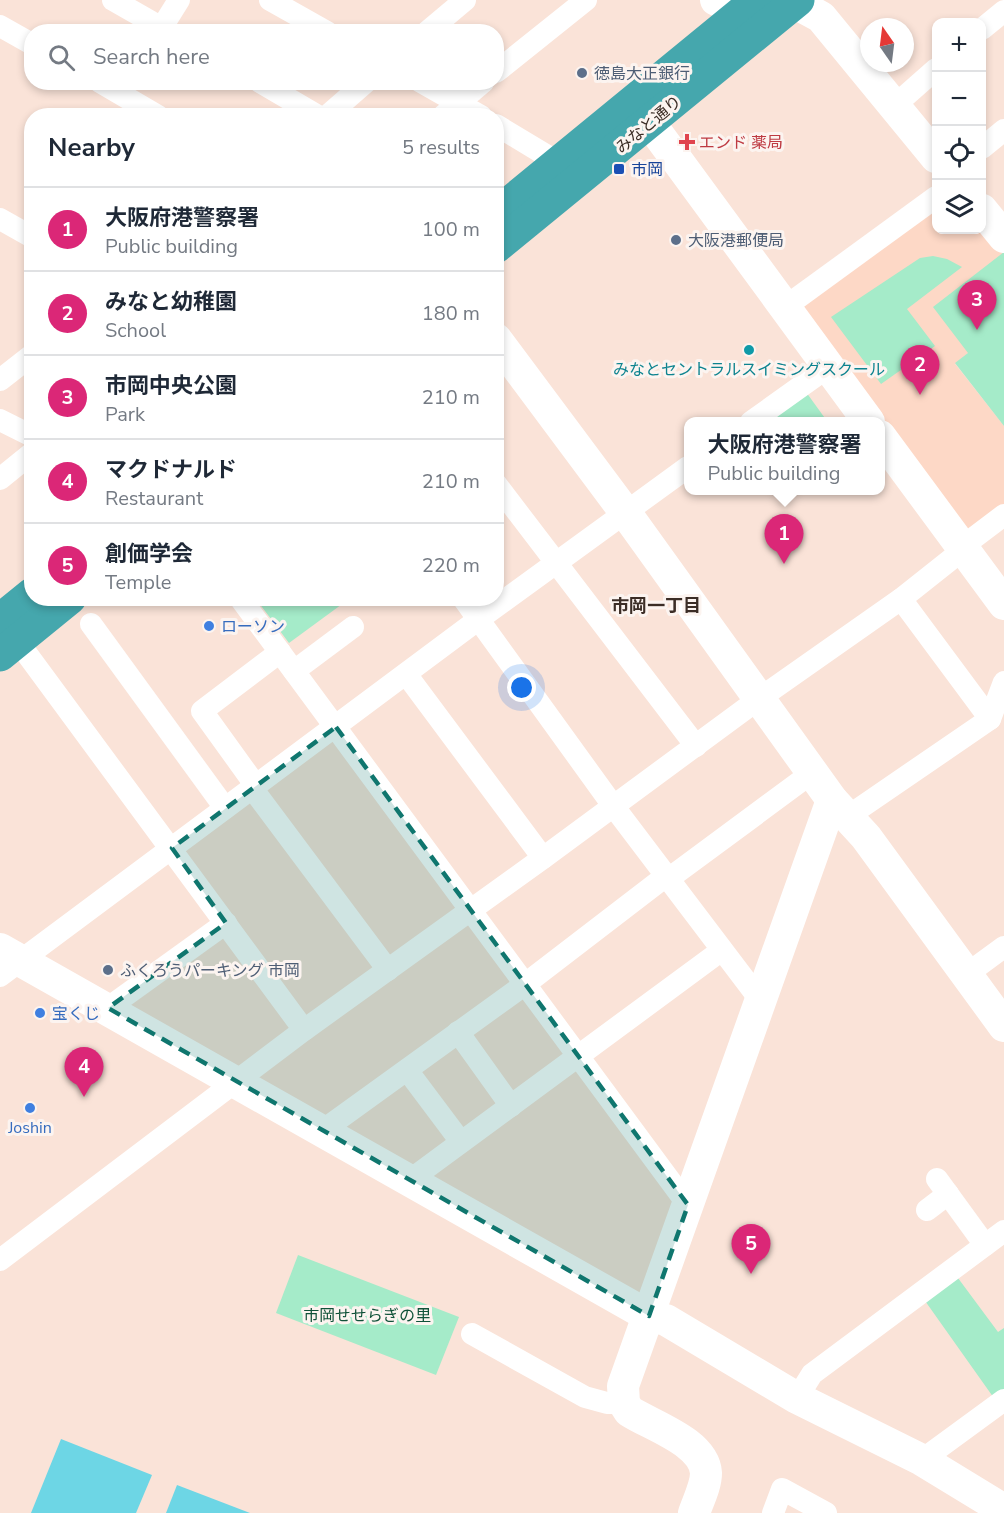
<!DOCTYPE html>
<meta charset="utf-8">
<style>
body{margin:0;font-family:"Nunito Sans","Noto Sans JP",sans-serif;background:#f6f6f7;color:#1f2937}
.controls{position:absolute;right:18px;top:18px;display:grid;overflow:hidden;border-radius:12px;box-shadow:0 3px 9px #0003}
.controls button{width:54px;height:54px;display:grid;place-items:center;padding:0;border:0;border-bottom:2px solid #e0e1e3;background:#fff;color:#1f2937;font:30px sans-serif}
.compass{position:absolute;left:860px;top:18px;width:54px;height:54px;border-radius:50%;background:#fff;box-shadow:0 3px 9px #0003;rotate:346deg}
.you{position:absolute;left:522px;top:688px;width:21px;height:21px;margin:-15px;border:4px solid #fff;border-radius:50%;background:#1a73e8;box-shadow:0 0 0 9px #1a73e833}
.badge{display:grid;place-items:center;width:39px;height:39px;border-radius:50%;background:#db2777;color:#fff;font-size:20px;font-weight:700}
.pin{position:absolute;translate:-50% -50px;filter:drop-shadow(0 2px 3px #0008)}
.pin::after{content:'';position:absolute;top:32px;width:21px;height:18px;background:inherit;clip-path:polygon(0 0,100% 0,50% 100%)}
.popup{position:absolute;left:684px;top:417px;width:201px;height:78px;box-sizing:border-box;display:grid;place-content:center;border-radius:12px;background:#fff;filter:drop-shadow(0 2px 4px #0005);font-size:20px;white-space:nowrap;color:#747a83}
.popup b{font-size:22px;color:#1f2937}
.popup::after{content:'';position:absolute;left:50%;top:100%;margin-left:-12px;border:12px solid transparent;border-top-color:#fff}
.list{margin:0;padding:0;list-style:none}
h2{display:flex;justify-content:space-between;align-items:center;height:78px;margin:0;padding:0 24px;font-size:26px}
h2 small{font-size:20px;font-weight:400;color:#747a83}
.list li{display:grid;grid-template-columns:39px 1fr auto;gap:18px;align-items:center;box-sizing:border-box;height:84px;padding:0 24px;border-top:2px solid #e0e1e3}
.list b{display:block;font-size:22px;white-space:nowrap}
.list p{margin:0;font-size:20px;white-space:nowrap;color:#747a83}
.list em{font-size:20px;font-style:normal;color:#747a83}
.icon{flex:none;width:33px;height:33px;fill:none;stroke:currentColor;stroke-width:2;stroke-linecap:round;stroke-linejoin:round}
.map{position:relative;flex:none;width:1004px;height:1513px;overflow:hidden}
.search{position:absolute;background:#fff;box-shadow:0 3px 9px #0003;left:24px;top:24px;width:480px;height:66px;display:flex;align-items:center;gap:15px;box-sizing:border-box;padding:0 21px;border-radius:24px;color:#747a83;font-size:22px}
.panel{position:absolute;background:#fff;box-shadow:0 3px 9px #0003;left:24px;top:108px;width:480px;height:498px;border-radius:24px}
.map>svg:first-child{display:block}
</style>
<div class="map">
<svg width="1004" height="1513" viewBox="0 0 1004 1513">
<rect width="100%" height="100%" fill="#fae3d8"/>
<!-- built -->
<path fill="#fdd8c6" d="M 936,205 L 936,230 L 982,230 L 1004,252 L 968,353 L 955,364 L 1004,426 L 1004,510 L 967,537 L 796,308 Z"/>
<!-- green -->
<g fill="#a5ebc9">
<path d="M 1004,252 L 1004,426 L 955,363 L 968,353 L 933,307 Z"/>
<path d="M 933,256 L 947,259 L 962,267 L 907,309 L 935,346 L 881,384 L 831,317 L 920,258 Z"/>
<path d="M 806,392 L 827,421 L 768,422 Z"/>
<path d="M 256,599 L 349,599 L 289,643 Z"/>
<path d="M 298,1255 L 459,1317 L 436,1375 L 276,1313 Z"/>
<path d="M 955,1274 L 998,1332 L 1004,1328 L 1004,1395 L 996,1401 L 923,1298 Z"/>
</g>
<!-- water -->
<g fill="#6dd6e5">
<path d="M 61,1439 L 152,1475 L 136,1513 L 31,1513 Z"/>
<path d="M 177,1485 L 250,1513 L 166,1513 Z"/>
</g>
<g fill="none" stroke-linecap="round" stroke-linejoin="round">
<!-- street -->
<g stroke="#fff" stroke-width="22">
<path d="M 113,0 L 169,32"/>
<path d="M 270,0 L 327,32"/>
<path d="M 0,26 L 32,44"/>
<path d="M 982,29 L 1004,11"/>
<path d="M 159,32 L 179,0"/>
<path d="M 427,32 L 465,0"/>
<path d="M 496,72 L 586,0"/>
<path d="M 100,82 L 158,116"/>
<path d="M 260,82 L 318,116"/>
<path d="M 421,82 L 481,116"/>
<path d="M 894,106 L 936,69"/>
<path d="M 327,116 L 366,82"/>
<path d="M 443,116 L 483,82"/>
<path d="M 496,125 L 559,163"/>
<path d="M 982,148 L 1004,130"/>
<path d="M 0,219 L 32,237"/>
<path d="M 785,307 L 936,197"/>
<path d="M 0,380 L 32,355"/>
<path d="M 0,420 L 32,436"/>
<path d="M 751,422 L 828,367"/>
<path d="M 0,479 L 32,453"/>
<path d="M 496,484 L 696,746"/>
<path d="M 963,546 L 1004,515"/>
<path d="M 240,598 L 688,1205"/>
<path d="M 463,598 L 614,807 L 761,1001"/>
<path d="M 901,599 L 990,719"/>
<path d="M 91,624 L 225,808"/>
<path d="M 10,631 L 304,1030"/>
<path d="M 280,652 L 202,711 L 251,779 L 252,788 L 388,970"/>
<path d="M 294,671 L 353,627"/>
<path d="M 406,674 L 543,858"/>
<path d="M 847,817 L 990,719 L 1004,682"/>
<path d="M 967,974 L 1004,947"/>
<path d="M 0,976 L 479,619 L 688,467"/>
<path d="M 108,1008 L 226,923"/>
<path d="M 458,1032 L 511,1106"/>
<path d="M 407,1070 L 461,1142"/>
<path d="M 322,1131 L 524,985 L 666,876 L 675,874 L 813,772"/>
<path d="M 937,1179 L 985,1245"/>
<path d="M 410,1180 L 722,950"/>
<path d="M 927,1210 L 948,1194"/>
<path d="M 0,1260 L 304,1030 L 543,858 L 760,698 L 901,599 L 964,549"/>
<path d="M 472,1334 L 585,1397 L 607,1403 L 624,1403"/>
<path d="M 797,1398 L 812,1374 L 1004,1231"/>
<path d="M 922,1460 L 1004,1400"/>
<path d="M 773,1513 L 782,1489 L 826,1513"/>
</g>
<!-- secondary -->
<g stroke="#fff" stroke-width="32">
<path d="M 716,0 L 744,10 L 795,3 L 821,17 L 936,157"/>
<path d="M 649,122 L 869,422"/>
<path d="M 982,210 L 1004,237"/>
<path d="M 496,339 L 625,512 L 832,800 L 866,837 L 1004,1026"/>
<path d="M 880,436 L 1004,604"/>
<path d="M 0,949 L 649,1316 L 666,1320 L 797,1398 L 922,1460 L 1004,1510"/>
<path d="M 694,1513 C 698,1501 706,1486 706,1473 C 704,1442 652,1426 629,1411 L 624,1403 L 623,1386 L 832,800"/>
</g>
<!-- highway -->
<g stroke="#45a7ad" stroke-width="33">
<path d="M 496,214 L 757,0"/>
<path d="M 496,247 L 798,0"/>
<path d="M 0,620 L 32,594"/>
<path d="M 0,655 L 70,598"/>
</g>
</g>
<!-- marked area -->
<path fill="#0f766e" fill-opacity="0.2" stroke="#0f766e" stroke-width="4.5" stroke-dasharray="12 8" stroke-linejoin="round" d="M 336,727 L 688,1205 L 649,1316 L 108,1008 L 226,923 L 172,848 Z"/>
<!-- markers -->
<g fill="#5c6f8a" stroke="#fcf4f0" stroke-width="2">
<circle cx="582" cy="73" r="6"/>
<circle cx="676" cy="240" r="6"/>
<circle cx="108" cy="970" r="6"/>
</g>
<path fill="#e0444e" stroke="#fcf4f0" stroke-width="2" d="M684 133h6v6h6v6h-6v6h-6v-6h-6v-6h6z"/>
<rect fill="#1a4fb4" stroke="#fcf4f0" stroke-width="2" x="613" y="163" width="12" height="12" rx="3"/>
<circle fill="#0f9aa8" stroke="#fcf4f0" stroke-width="2" cx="749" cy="350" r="6"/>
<g fill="#3f7fe0" stroke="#fcf4f0" stroke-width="2">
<circle cx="209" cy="626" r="6"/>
<circle cx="40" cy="1013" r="6"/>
<circle cx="30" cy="1108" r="6"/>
</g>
<g text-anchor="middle" stroke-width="6" stroke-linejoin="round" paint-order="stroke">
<!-- service labels -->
<g font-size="16" fill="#4e5e75" stroke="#fcf4f0" text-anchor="start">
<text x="594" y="79">徳島大正銀行</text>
<text x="688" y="246">大阪港郵便局</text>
<text x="120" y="976">ふくろうパーキング 市岡</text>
</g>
<!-- street labels -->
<g font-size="16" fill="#3b2d26" stroke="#fcf4f0">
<text transform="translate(648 124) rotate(-40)" y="6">みなと通り</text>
</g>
<!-- health labels -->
<g font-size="16" fill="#be3a42" stroke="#fcf4f0" text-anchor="start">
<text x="699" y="148">エンド 薬局</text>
</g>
<!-- transit labels -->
<g font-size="16" fill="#164399" stroke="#fcf4f0" text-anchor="start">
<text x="631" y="175">市岡</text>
</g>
<!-- culture labels -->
<g font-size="16" fill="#0d838f" stroke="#fcf4f0">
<text x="749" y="375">みなとセントラルスイミングスクール</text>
</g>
<!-- shop labels -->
<g font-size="16" fill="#366cbe" stroke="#fcf4f0" text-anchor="start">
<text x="221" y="632">ローソン</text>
<text x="52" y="1019">宝くじ</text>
<text x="30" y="1133" text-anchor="middle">Joshin</text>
</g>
<!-- park labels -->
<g font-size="16" fill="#105239" stroke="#fcf4f0">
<text x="367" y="1321">市岡せせらぎの里</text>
</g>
<!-- neighbourhood labels -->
<g font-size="18" font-weight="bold" fill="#3b2d26" stroke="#fcf4f0">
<text x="656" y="612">市岡一丁目</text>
</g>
</g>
</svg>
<div class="controls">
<button>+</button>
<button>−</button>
<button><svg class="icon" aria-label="locate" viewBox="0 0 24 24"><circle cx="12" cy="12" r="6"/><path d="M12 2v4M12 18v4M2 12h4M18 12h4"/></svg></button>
<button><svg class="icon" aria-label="layers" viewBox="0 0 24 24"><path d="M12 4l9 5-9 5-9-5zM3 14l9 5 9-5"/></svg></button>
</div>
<svg class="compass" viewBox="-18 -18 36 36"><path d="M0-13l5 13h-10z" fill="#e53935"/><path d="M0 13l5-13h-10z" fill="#747a83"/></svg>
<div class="you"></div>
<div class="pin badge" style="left:784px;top:564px">1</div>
<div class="popup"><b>大阪府港警察署</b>Public building</div>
<div class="pin badge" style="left:920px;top:395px">2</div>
<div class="pin badge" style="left:977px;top:330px">3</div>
<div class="pin badge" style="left:84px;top:1097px">4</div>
<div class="pin badge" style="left:751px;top:1274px">5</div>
<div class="search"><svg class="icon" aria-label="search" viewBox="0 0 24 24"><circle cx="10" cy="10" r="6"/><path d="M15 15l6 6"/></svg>Search here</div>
<section class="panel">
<h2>Nearby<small>5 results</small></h2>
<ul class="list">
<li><span class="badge">1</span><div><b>大阪府港警察署</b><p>Public building</p></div><em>100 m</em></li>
<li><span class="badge">2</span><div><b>みなと幼稚園</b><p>School</p></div><em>180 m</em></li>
<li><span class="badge">3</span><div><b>市岡中央公園</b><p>Park</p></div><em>210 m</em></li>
<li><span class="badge">4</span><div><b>マクドナルド</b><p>Restaurant</p></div><em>210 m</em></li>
<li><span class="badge">5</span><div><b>創価学会</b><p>Temple</p></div><em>220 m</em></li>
</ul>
</section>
</div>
